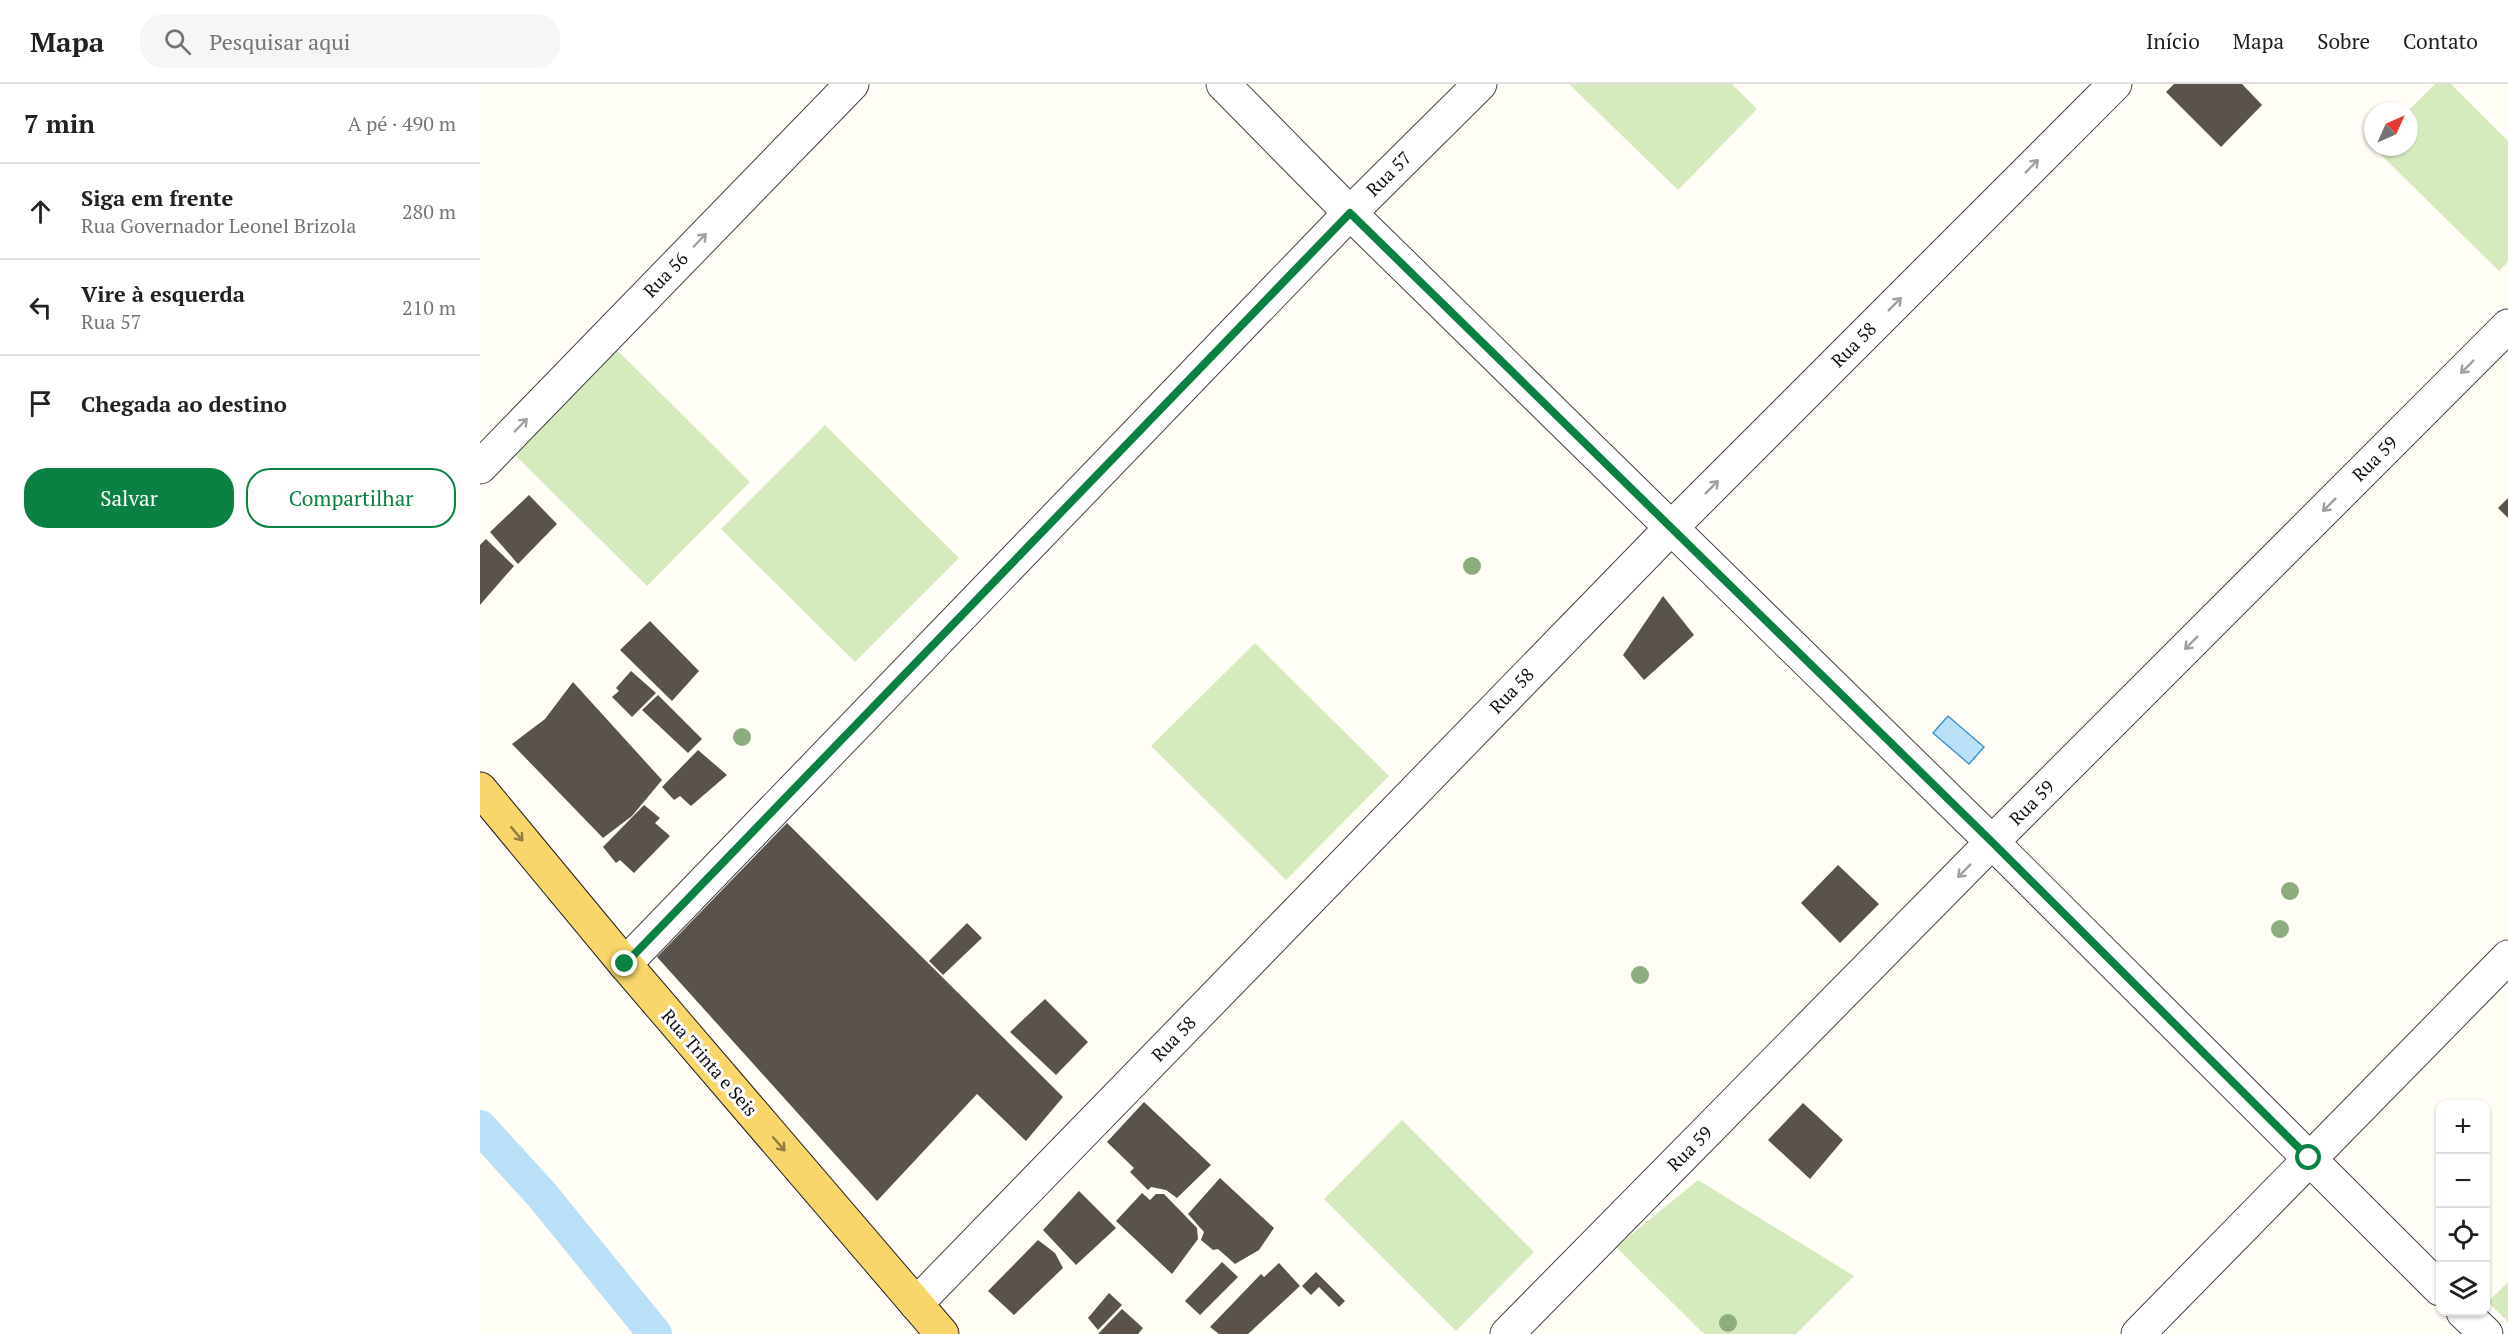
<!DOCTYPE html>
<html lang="pt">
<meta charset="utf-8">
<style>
body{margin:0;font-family:"PT Serif",serif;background:#f6f6f6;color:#202124}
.controls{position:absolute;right:18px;bottom:18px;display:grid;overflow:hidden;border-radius:12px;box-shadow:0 2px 4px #0004}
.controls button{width:54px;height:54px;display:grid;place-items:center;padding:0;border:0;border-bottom:2px solid #e0e0e0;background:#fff;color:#202124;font:30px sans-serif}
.compass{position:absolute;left:1884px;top:18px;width:54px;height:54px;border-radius:50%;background:#fff;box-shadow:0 2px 4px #0004;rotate:45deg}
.stop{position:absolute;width:18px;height:18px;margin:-14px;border:4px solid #0b8043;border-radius:50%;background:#fff}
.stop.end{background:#0b8043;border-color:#fff;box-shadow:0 2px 6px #0008}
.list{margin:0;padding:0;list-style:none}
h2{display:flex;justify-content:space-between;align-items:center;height:78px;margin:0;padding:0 24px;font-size:26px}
h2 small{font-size:20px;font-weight:400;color:#757577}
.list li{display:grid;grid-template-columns:39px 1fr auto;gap:18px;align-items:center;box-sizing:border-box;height:96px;padding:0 24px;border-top:2px solid #e0e0e0}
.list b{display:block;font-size:22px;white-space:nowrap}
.list p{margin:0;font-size:20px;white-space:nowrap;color:#757577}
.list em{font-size:20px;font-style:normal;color:#757577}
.actions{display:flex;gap:12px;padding:18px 24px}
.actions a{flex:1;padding:14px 0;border:2px solid #0b8043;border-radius:24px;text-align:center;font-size:21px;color:#0b8043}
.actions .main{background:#0b8043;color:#fff}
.icon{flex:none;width:33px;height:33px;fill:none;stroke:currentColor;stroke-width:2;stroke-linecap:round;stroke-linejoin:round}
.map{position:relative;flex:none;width:2028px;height:1250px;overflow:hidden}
header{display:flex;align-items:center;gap:36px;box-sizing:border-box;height:84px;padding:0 30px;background:#fff;border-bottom:2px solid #e0e0e0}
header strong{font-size:28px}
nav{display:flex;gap:33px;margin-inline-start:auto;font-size:21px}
.search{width:420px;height:54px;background:#f6f6f6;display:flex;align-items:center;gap:15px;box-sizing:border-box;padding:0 21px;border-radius:24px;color:#757577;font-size:22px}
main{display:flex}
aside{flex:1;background:#fff}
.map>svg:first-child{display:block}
</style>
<header>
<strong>Mapa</strong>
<div class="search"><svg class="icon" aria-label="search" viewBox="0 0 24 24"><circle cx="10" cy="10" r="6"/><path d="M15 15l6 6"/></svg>Pesquisar aqui</div>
<nav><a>Início</a><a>Mapa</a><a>Sobre</a><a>Contato</a></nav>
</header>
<main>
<aside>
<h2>7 min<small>A pé · 490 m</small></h2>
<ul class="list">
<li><svg class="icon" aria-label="ahead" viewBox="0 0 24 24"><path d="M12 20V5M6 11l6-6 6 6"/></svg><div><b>Siga em frente</b><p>Rua Governador Leonel Brizola</p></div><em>280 m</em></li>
<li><svg class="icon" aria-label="left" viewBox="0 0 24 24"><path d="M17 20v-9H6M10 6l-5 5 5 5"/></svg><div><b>Vire à esquerda</b><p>Rua 57</p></div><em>210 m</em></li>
<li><svg class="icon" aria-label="arrive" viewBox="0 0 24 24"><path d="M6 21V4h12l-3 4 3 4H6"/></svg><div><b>Chegada ao destino</b></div></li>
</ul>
<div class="actions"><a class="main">Salvar</a><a>Compartilhar</a></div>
</aside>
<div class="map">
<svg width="2028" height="1250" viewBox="0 0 2028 1250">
<rect width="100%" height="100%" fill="#fffdf5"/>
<!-- green -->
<g fill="#d5ebbd">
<path d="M 1089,0 L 1252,0 L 1277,25 L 1198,106 Z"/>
<path d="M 1955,0 L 1971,0 L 2028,57 L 2028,178 L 2019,187 L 1893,63 L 1929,63 L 1928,27 Z"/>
<path d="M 136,265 L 270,398 L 167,502 L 33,369 Z"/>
<path d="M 345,341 L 479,474 L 375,578 L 241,445 Z"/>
<path d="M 775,559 L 909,692 L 806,796 L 671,662 Z"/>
<path d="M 922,1036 L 1054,1168 L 976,1247 L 844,1115 Z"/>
<path d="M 1218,1096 L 1374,1192 L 1316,1250 L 1224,1250 L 1136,1163 Z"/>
<path d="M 2028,1198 L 2028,1238 L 2008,1218 Z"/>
</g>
<!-- water -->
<path fill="#b9e0f7" stroke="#3f96cf" stroke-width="1.5" d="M 1468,632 L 1504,663 L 1489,680 L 1453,649 Z"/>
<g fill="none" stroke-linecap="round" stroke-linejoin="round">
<!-- canal -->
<path stroke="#b9e0f7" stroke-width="34" d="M 0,1043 L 62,1111 L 175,1250"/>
</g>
<!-- building -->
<g fill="#5a524d">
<path d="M 1694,0 L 1762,0 L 1782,21 L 1741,63 L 1686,8 Z"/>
<path d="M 49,411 L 77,440 L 38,480 L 10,448 Z"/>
<path d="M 2028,414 L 2028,434 L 2018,424 Z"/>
<path d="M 6,455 L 34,482 L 0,521 L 0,461 Z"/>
<path d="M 1183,512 L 1214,551 L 1164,596 L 1143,571 Z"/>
<path d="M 170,537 L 219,587 L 192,617 L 140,566 Z"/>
<path d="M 151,587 L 176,609 L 152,633 L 132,613 L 139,607 L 136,604 Z"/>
<path d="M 93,598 L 182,696 L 152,732 L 123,754 L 32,660 L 65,635 Z"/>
<path d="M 178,611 L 222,655 L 208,669 L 162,626 Z"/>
<path d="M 218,666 L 247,691 L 211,722 L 200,712 L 194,716 L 182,703 Z"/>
<path d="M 164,721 L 180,734 L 175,739 L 190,752 L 154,789 L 140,776 L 136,779 L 123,763 Z"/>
<path d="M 307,739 L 583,1013 L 546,1057 L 497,1010 L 397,1117 L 177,873 Z"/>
<path d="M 1358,781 L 1399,820 L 1360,859 L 1321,819 Z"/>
<path d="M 487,839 L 502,854 L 463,891 L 449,877 Z"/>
<path d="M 565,915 L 608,958 L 576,991 L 530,948 Z"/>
<path d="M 664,1018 L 731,1081 L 697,1114 L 686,1106 L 671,1103 L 668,1106 L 650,1088 L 654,1084 L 627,1058 Z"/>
<path d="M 1323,1019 L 1363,1056 L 1330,1095 L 1288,1056 Z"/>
<path d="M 740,1094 L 794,1144 L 779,1166 L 755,1180 L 738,1165 L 733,1166 L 721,1156 L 724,1148 L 708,1130 Z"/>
<path d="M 599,1107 L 636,1144 L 596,1181 L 563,1146 Z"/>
<path d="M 662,1109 L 670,1116 L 676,1110 L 684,1110 L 717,1144 L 718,1155 L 692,1190 L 636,1137 Z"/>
<path d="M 558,1156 L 575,1169 L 583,1184 L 534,1231 L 508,1207 Z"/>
<path d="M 742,1178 L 758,1193 L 720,1231 L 705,1217 Z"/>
<path d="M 799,1179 L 820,1202 L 768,1250 L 739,1250 L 730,1243 L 781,1190 L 784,1193 Z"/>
<path d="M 836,1188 L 865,1217 L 859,1223 L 839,1203 L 831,1211 L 822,1202 Z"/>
<path d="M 629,1209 L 642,1221 L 618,1246 L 608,1234 Z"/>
<path d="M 642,1225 L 663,1244 L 658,1250 L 618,1250 Z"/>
</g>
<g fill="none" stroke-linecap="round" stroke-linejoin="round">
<defs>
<g id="minor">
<path d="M 743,0 L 870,129 L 1512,758 L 1960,1205"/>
<path d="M 0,383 L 372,0"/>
<path d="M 145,880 L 870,129 L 1000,0"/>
<path d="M 436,1220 L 1191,444 L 1635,0"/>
<path d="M 1983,1228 L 2006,1250"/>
<path d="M 1027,1250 L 1512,758 L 2028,242"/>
<path d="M 1658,1250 L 2028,873"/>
</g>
<path id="major" d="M 0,705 L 145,880 L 462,1250"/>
</defs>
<!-- minor casing -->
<use href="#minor" stroke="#444" stroke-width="35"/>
<!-- major casing -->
<use href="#major" stroke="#222" stroke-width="35"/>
<!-- minor -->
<use href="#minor" stroke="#fff" stroke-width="33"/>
<!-- major -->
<use href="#major" stroke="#f9d66b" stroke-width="33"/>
</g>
<!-- trees -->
<g fill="#8dad7f">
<circle cx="992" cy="482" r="9"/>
<circle cx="262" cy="653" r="9"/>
<circle cx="1810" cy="807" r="9"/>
<circle cx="1800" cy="845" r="9"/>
<circle cx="1160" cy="891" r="9"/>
<circle cx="1248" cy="1239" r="9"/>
</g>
<!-- one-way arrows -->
<defs><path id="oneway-shaft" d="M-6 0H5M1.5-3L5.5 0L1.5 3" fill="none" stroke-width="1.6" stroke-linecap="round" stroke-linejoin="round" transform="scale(1.5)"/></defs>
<g stroke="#a0a0a0">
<use href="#oneway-shaft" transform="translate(1552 82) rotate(-45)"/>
<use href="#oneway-shaft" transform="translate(220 156) rotate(-46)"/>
<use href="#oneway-shaft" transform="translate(1415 220) rotate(-45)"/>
<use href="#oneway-shaft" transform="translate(1987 283) rotate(135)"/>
<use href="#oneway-shaft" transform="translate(41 341) rotate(-46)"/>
<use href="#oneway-shaft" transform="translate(1232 403) rotate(-45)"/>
<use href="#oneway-shaft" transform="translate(1849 421) rotate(135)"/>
<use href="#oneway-shaft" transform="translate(1711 559) rotate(135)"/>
<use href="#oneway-shaft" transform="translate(1484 787) rotate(135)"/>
</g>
<g stroke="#917d42">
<use href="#oneway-shaft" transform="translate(37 750) rotate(50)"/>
<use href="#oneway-shaft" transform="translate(299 1060) rotate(49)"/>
</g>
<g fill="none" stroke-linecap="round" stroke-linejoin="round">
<!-- route -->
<path stroke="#0b8043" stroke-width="8" d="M 145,880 L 870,129 L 1512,758 L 1829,1074"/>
</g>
<g text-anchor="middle" stroke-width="6" stroke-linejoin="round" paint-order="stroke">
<!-- street labels -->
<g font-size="18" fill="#111" stroke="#fff">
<text transform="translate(909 90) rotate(-45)" y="6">Rua 57</text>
<text transform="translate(186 191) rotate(-46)" y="6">Rua 56</text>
<text transform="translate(1374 261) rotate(-45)" y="6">Rua 58</text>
<text transform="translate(1895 375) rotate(-45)" y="6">Rua 59</text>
<text transform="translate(1032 607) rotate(-46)" y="6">Rua 58</text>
<text transform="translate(1552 719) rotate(-45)" y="6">Rua 59</text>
<text transform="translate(694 955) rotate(-46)" y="6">Rua 58</text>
<text transform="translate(229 979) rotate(49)" y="6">Rua Trinta e Seis</text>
<text transform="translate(1210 1065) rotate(-45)" y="6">Rua 59</text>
</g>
</g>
</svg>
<div class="controls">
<button>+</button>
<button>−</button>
<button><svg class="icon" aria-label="locate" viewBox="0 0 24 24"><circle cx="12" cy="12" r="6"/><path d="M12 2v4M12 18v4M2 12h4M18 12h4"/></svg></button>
<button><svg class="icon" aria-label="layers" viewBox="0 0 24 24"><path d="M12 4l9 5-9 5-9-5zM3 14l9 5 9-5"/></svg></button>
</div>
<svg class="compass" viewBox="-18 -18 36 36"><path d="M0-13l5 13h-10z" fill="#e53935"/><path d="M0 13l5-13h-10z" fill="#757577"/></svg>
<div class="stop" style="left:1829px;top:1074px"></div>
<div class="stop end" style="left:145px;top:880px"></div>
</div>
</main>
